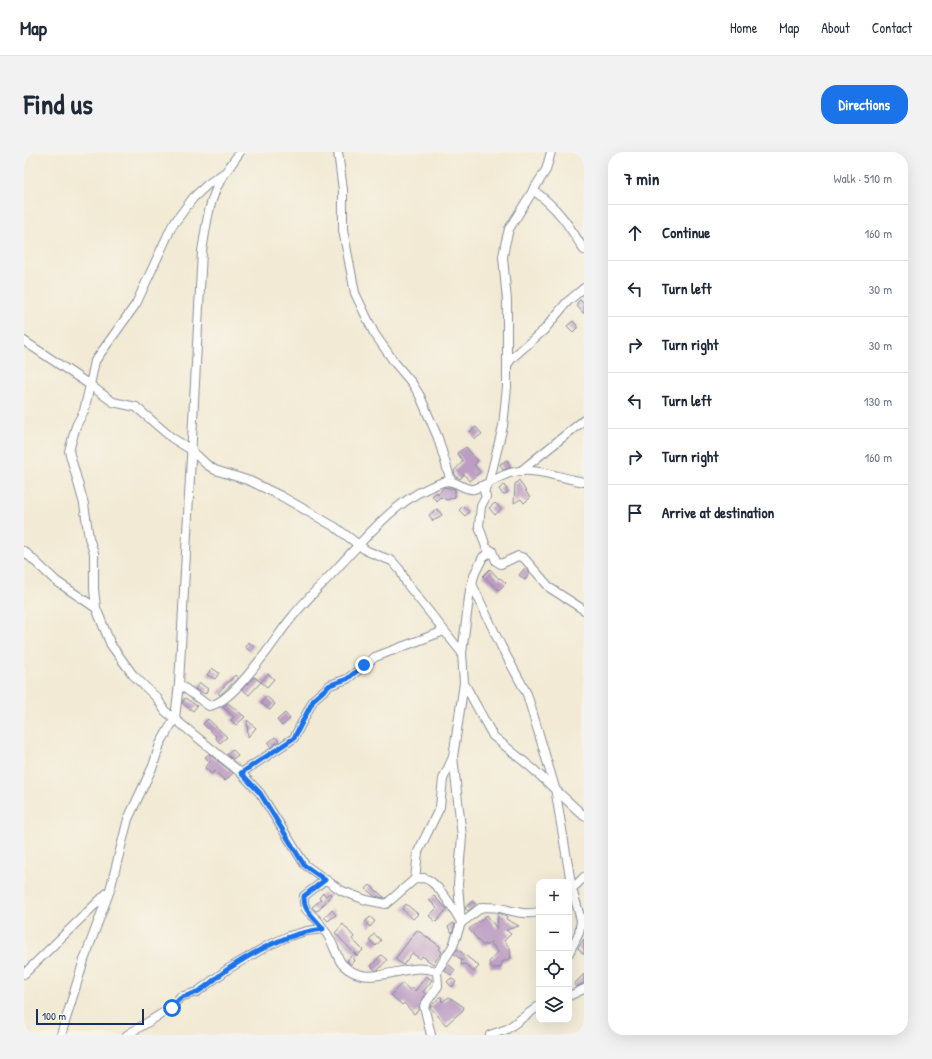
<!DOCTYPE html>
<meta charset="utf-8">
<style>
body{margin:0;font-family:"Patrick Hand",sans-serif;background:#f2f2f3;color:#1f2937}
.controls{position:absolute;right:12px;bottom:12px;display:grid;overflow:hidden;border-radius:8px;box-shadow:0 4px 16px #0002}
.controls button{width:36px;height:36px;display:grid;place-items:center;padding:0;border:0;border-bottom:1px solid #e0e1e3;background:#fff;color:#1f2937;font:20px sans-serif}
.scale{position:absolute;left:12px;bottom:10px;width:108px;box-sizing:border-box;padding-left:4px;border:2px solid #1b2f5e;border-top:0;font-size:11px;line-height:14px;white-space:nowrap;color:#1b2f5e;-webkit-text-stroke:3px #f7f3e8;paint-order:stroke}
.stop{position:absolute;width:12px;height:12px;margin:-9px;border:3px solid #1a73e8;border-radius:50%;background:#fff}
.stop.end{background:#1a73e8;border-color:#fff;box-shadow:0 1px 4px #0008}
.list{margin:0;padding:0;list-style:none}
h2{display:flex;justify-content:space-between;align-items:center;height:52px;margin:0;padding:0 16px;font-size:17px}
h2 small{font-size:13px;font-weight:400;color:#747a83}
.list li{display:grid;grid-template-columns:26px 1fr auto;gap:12px;align-items:center;box-sizing:border-box;height:56px;padding:0 16px;border-top:1px solid #e0e1e3}
.list b{display:block;font-size:15px;white-space:nowrap}
.list em{font-size:13px;font-style:normal;color:#747a83}
.icon{flex:none;width:22px;height:22px;fill:none;stroke:currentColor;stroke-width:2;stroke-linecap:round;stroke-linejoin:round}
.map{position:relative;flex:none;width:560px;height:883px;overflow:hidden;border-radius:16px}
header{display:flex;align-items:center;gap:24px;box-sizing:border-box;height:56px;padding:0 20px;background:#fff;border-bottom:1px solid #e0e1e3}
header strong{font-size:19px}
nav{display:flex;gap:22px;margin-inline-start:auto;font-size:14px}
.intro{display:flex;align-items:center;justify-content:space-between;box-sizing:border-box;height:96px;padding:0 24px}
h1{margin:0;font-size:28px}
.button{padding:10px 18px;border-radius:16px;background:#1a73e8;color:#fff;font-size:14px;font-weight:700}
main{display:flex;gap:24px;padding:0 24px}
aside{flex:1;background:#fff;border-radius:16px;box-shadow:0 4px 16px #0002}
.map>svg:first-child{display:block}
</style>
<header>
<strong>Map</strong>
<nav><a>Home</a><a>Map</a><a>About</a><a>Contact</a></nav>
</header>
<div class="intro"><h1>Find us</h1><a class="button">Directions</a></div>
<main>
<div class="map">
<svg width="560" height="883" viewBox="0 0 560 883">
<rect width="100%" height="100%" fill="#f7f3e8"/>
<filter id="ink" filterUnits="userSpaceOnUse"><feTurbulence type="fractalNoise" baseFrequency=".025" numOctaves="2"/><feDisplacementMap in="SourceGraphic" scale="8" xChannelSelector="R" yChannelSelector="G"/><feConvolveMatrix kernelMatrix="1 2 1 2 8 2 1 2 1" color-interpolation-filters="sRGB"/></filter>
<filter id="wash" filterUnits="userSpaceOnUse"><feTurbulence type="fractalNoise" baseFrequency=".012" numOctaves="4" result="noise"/><feDisplacementMap in="SourceGraphic" scale="16" xChannelSelector="R" yChannelSelector="G"/><feGaussianBlur stdDeviation="0.9" result="paint"/><feColorMatrix in="noise" values="0 0 0 0 0 0 0 0 0 0 0 0 0 0 0 0 0 1.4 0 .05"/><feComposite in="paint" operator="in"/></filter>
<g filter="url(#wash)">
<rect width="100%" height="100%" fill="#f2ead4"/>
<g id="blocks">
<!-- building -->
<g fill="#bc9cc2">
<path d="M 556,148 L 560,152 L 560,162 L 553,154 L 553,151 Z"/>
<path d="M 549,169 L 554,175 L 549,180 L 543,174 Z"/>
<path d="M 452,275 L 458,282 L 451,287 L 446,280 Z"/>
<path d="M 442,295 L 454,309 L 450,313 L 456,320 L 445,329 L 440,322 L 436,327 L 432,325 L 430,319 L 439,309 L 433,301 Z"/>
<path d="M 483,308 L 487,315 L 479,318 L 476,312 Z"/>
<path d="M 495,328 L 506,346 L 500,351 L 497,347 L 490,351 L 491,332 Z"/>
<path d="M 480,333 L 484,340 L 479,343 L 475,337 Z"/>
<path d="M 420,335 L 431,337 L 431,345 L 423,348 L 416,345 L 412,349 L 408,344 L 413,340 L 414,342 Z"/>
<path d="M 471,351 L 477,357 L 471,363 L 465,356 Z"/>
<path d="M 439,354 L 445,360 L 441,364 L 435,358 Z"/>
<path d="M 413,357 L 418,363 L 409,369 L 405,363 Z"/>
<path d="M 501,416 L 506,421 L 501,428 L 495,423 Z"/>
<path d="M 466,417 L 475,427 L 476,426 L 482,431 L 475,438 L 459,424 Z"/>
<path d="M 224,490 L 230,494 L 226,499 L 221,495 Z"/>
<path d="M 188,516 L 195,521 L 191,527 L 183,523 Z"/>
<path d="M 244,522 L 250,527 L 243,535 L 237,530 Z"/>
<path d="M 211,523 L 214,526 L 196,543 L 194,541 Z"/>
<path d="M 230,525 L 237,530 L 225,543 L 218,537 Z"/>
<path d="M 176,531 L 184,537 L 181,542 L 171,537 Z"/>
<path d="M 242,544 L 251,552 L 246,558 L 237,551 Z"/>
<path d="M 161,546 L 173,554 L 169,559 L 158,551 Z"/>
<path d="M 204,551 L 221,565 L 212,573 L 207,568 L 210,565 L 199,555 Z"/>
<path d="M 261,561 L 266,567 L 258,574 L 253,568 Z"/>
<path d="M 184,567 L 203,585 L 196,591 L 191,585 L 192,584 L 179,572 Z"/>
<path d="M 223,568 L 232,576 L 224,585 Z"/>
<path d="M 251,585 L 255,589 L 247,595 L 244,591 Z"/>
<path d="M 208,597 L 214,603 L 209,607 L 203,603 Z"/>
<path d="M 185,602 L 209,621 L 201,629 L 191,619 L 188,622 L 181,616 L 186,610 L 181,605 Z"/>
<path d="M 346,733 L 354,740 L 361,746 L 350,744 L 342,737 Z"/>
<path d="M 299,741 L 302,744 L 306,741 L 307,743 L 295,758 L 292,759 L 288,755 L 297,748 L 295,746 Z"/>
<path d="M 410,744 L 423,757 L 412,770 L 405,764 L 413,756 L 405,748 Z"/>
<path d="M 448,749 L 452,752 L 444,759 L 441,756 Z"/>
<path d="M 382,752 L 394,762 L 389,767 L 378,757 Z"/>
<path d="M 308,758 L 312,763 L 304,769 L 300,765 Z"/>
<path d="M 474,761 L 483,764 L 482,767 L 495,774 L 482,778 L 487,782 L 480,789 L 486,796 L 487,806 L 478,810 L 477,816 L 467,816 L 465,810 L 474,800 L 466,790 L 462,794 L 461,792 L 459,794 L 445,777 L 463,763 L 473,777 Z"/>
<path d="M 346,765 L 351,769 L 346,775 L 341,770 Z"/>
<path d="M 429,771 L 431,773 L 428,781 L 424,775 Z"/>
<path d="M 319,772 L 330,785 L 328,787 L 339,798 L 333,804 L 311,781 Z"/>
<path d="M 393,778 L 417,795 L 415,797 L 418,800 L 409,812 L 398,804 L 396,807 L 388,801 L 379,813 L 371,807 Z"/>
<path d="M 350,782 L 357,788 L 352,794 L 345,788 Z"/>
<path d="M 560,787 L 560,803 L 554,796 Z"/>
<path d="M 433,797 L 455,814 L 450,820 L 441,812 L 437,813 L 438,808 L 430,802 Z"/>
<path d="M 357,803 L 363,808 L 354,818 L 351,818 L 347,814 Z"/>
<path d="M 327,804 L 331,808 L 327,812 L 323,809 Z"/>
<path d="M 424,812 L 431,818 L 427,823 L 420,818 Z"/>
<path d="M 560,822 L 560,831 L 552,835 L 550,832 Z"/>
<path d="M 402,824 L 408,828 L 399,840 L 402,842 L 395,853 L 395,858 L 390,862 L 380,851 L 378,853 L 367,843 L 378,831 L 386,838 L 388,836 L 391,839 Z"/>
<path d="M 427,826 L 432,830 L 428,835 L 423,830 Z"/>
<path d="M 417,844 L 418,850 L 425,845 L 440,855 L 439,858 L 422,873 L 406,855 Z"/>
</g>
</g>
</g>
<g filter="url(#ink)">
<use href="#blocks" fill-opacity="0" stroke="#868c99" stroke-width="1"/>
<g fill="none" stroke-linecap="round" stroke-linejoin="round">
<defs>
<g id="minor">
<path d="M 314,0 L 319,38 L 319,78 L 331,141 L 350,181 L 371,211 L 388,231 L 396,244 L 414,286 L 427,329"/>
<path d="M 509,38 C 535,57 544,72 560,98"/>
<path d="M 560,136 L 543,150 L 520,178 L 488,206 L 483,213 L 483,235 L 479,274 L 465,331 L 460,339 L 462,345 L 457,354 L 455,374 L 462,395 L 468,399 L 472,409 L 477,412 L 494,404 L 500,406 L 526,436 L 560,458"/>
<path d="M 0,189 L 66,233 L 71,209 L 112,152 L 148,74 L 169,46 L 184,32 L 200,21"/>
<path d="M 483,213 L 483,149 L 479,105 L 481,93 L 485,77 L 522,18 L 527,0"/>
<path d="M 498,318 L 560,268"/>
<path d="M 0,399 L 32,429 L 72,456"/>
<path d="M 448,432 L 477,494 L 503,542 L 531,636 L 548,737 L 557,768 L 555,781 L 545,801"/>
<path d="M 438,501 L 383,432 L 376,418 L 368,409 L 343,399 L 311,375 L 257,344 L 226,329 L 191,318 L 182,312 L 166,297 L 148,286 L 112,255 L 89,250 L 66,233 L 60,259 L 52,274 L 45,299 L 60,352 L 65,386 L 70,401 L 70,437 L 72,456 L 87,493 L 109,523 L 133,546 L 141,559 L 217,621 L 236,641 L 281,713 L 318,739 L 342,748 L 362,752 L 391,727 L 394,700 L 416,655 L 419,627 L 429,605 L 440,531 L 438,501 L 446,438 L 451,421 L 459,405 L 468,399"/>
<path d="M 440,531 L 469,584 L 509,617 L 560,664"/>
<path d="M 155,532 L 185,554 C 203,551 225,522 236,508 C 248,494 257,478 269,464 C 283,446 301,430 316,413 C 346,381 375,344 419,330 C 431,326 439,339 450,337 C 463,333 473,325 486,321 C 511,314 535,326 560,330"/>
<path d="M 217,621 L 270,586 L 290,547 L 306,533 L 323,527 L 351,505 L 420,479"/>
<path d="M 391,727 C 393,726 398,726 400,726 C 414,730 429,756 436,768"/>
<path d="M 301,728 L 280,744 C 279,760 285,759 294,769 C 297,773 300,778 303,782 C 309,790 313,806 318,812 C 338,833 365,820 389,817 C 397,816 405,817 413,819"/>
<path d="M 546,739 L 560,725"/>
<path d="M 437,771 L 458,755 C 464,755 474,755 480,757 C 492,760 502,763 515,760"/>
<path d="M 0,822 L 84,740"/>
<path d="M 545,844 L 560,837"/>
<path d="M 37,883 L 60,808 L 86,738 L 104,667 L 129,614 L 136,592 L 151,566 L 155,532 L 178,99 C 182,77 184,52 195,31 C 201,20 209,10 216,0"/>
<path d="M 103,883 L 147,856 L 156,845 L 173,840 L 204,817 L 243,794 L 265,784 L 283,779 L 299,777"/>
<path d="M 407,883 L 400,854 L 414,834 L 413,819 L 429,794 L 437,771 L 434,732 L 438,684 L 429,605"/>
<path d="M 466,883 L 483,877 L 515,854"/>
</g>
</defs>
<!-- minor casing -->
<use href="#minor" stroke="#868c99" stroke-width="10"/>
<!-- minor -->
<use href="#minor" stroke="#fff" stroke-width="8"/>
</g>
</g>
<g fill="none" stroke-linecap="round" stroke-linejoin="round" filter="url(#ink)">
<!-- route -->
<path stroke="#1a73e8" stroke-width="5" d="M 148,856 C 160,839 161,847 175,839 C 185,833 194,824 204,817 C 233,798 264,781 299,777 C 291,765 279,760 280,744 L 301,728 L 280,713 L 236,641 L 217,621 L 270,586 L 290,547 L 306,533 L 323,527 L 340,513"/>
</g>
</svg>
<div class="controls">
<button>+</button>
<button>−</button>
<button><svg class="icon" aria-label="locate" viewBox="0 0 24 24"><circle cx="12" cy="12" r="6"/><path d="M12 2v4M12 18v4M2 12h4M18 12h4"/></svg></button>
<button><svg class="icon" aria-label="layers" viewBox="0 0 24 24"><path d="M12 4l9 5-9 5-9-5zM3 14l9 5 9-5"/></svg></button>
</div>
<div class="scale">100 m</div>
<div class="stop" style="left:148px;top:856px"></div>
<div class="stop end" style="left:340px;top:513px"></div>
</div>
<aside>
<h2>7 min<small>Walk · 510 m</small></h2>
<ul class="list">
<li><svg class="icon" aria-label="ahead" viewBox="0 0 24 24"><path d="M12 20V5M6 11l6-6 6 6"/></svg><div><b>Continue</b></div><em>160 m</em></li>
<li><svg class="icon" aria-label="left" viewBox="0 0 24 24"><path d="M17 20v-9H6M10 6l-5 5 5 5"/></svg><div><b>Turn left</b></div><em>30 m</em></li>
<li><svg class="icon" aria-label="right" viewBox="0 0 24 24"><path d="M7 20v-9h11M14 6l5 5-5 5"/></svg><div><b>Turn right</b></div><em>30 m</em></li>
<li><svg class="icon" aria-label="left" viewBox="0 0 24 24"><path d="M17 20v-9H6M10 6l-5 5 5 5"/></svg><div><b>Turn left</b></div><em>130 m</em></li>
<li><svg class="icon" aria-label="right" viewBox="0 0 24 24"><path d="M7 20v-9h11M14 6l5 5-5 5"/></svg><div><b>Turn right</b></div><em>160 m</em></li>
<li><svg class="icon" aria-label="arrive" viewBox="0 0 24 24"><path d="M6 21V4h12l-3 4 3 4H6"/></svg><div><b>Arrive at destination</b></div></li>
</ul>
</aside>
</main>
